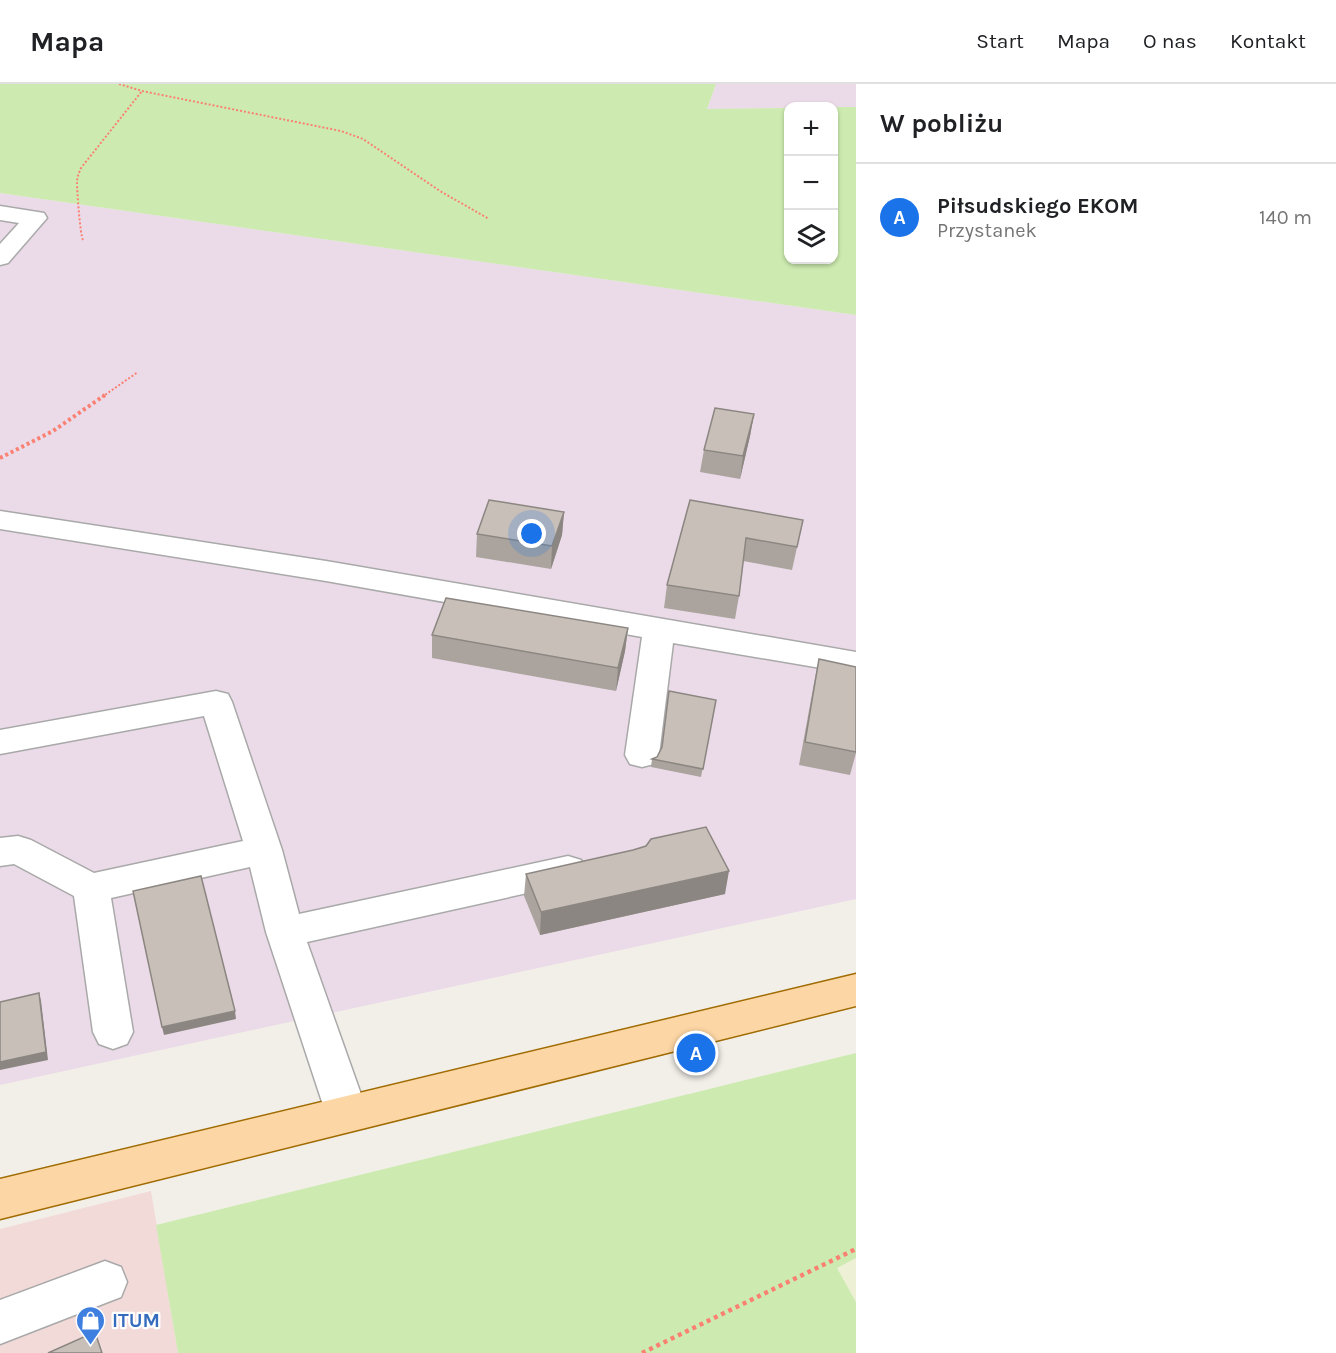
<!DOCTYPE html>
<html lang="pl">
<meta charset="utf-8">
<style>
body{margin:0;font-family:Karla,sans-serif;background:#f6f6f6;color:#202124}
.controls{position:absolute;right:18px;top:18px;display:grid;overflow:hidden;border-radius:12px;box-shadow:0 2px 4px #0004}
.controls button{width:54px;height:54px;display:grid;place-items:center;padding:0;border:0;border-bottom:2px solid #e0e0e0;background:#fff;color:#202124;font:30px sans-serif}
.you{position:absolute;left:532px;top:450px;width:21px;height:21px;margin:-15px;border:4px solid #fff;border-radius:50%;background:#1a73e8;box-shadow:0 0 0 9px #1a73e833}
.badge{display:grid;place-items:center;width:39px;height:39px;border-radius:50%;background:#1a73e8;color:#fff;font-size:20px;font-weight:700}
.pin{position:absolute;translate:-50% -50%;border:3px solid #fff;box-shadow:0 2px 6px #0006}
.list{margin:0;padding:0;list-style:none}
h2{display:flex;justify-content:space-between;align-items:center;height:78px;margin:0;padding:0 24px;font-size:26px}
h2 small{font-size:20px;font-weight:400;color:#757577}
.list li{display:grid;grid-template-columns:39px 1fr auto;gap:18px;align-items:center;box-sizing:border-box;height:108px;padding:0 24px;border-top:2px solid #e0e0e0}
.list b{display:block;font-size:22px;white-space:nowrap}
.list p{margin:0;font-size:20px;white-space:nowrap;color:#757577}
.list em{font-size:20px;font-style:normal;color:#757577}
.icon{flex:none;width:33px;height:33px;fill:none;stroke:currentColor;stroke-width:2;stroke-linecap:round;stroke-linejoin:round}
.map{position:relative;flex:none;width:856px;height:1269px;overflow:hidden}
header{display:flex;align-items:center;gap:36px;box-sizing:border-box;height:84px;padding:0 30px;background:#fff;border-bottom:2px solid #e0e0e0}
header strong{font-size:28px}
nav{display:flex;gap:33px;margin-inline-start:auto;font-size:21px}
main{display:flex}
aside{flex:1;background:#fff}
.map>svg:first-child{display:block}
</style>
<header>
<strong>Mapa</strong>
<nav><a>Start</a><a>Mapa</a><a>O nas</a><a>Kontakt</a></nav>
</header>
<main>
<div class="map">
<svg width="856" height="1269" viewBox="0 0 856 1269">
<rect width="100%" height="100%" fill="#f2efe9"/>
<!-- commercial -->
<path fill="#f2dad9" d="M 151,1107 L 178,1269 L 0,1269 L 0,1145 Z"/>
<!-- industrial -->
<g fill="#ebdbe8">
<path d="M 716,0 L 856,0 L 856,23 L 707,25 Z"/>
<path d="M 0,109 L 856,231 L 856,815 L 0,1001 Z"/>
</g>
<!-- farmland -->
<path fill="#eef0d5" d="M 856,1174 L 856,1218 L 837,1184 Z"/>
<!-- grass -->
<g fill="#cdebb0">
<path d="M 0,0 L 716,0 L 707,25 L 788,24 L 788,176 L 834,176 L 834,23 L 856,23 L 856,231 L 0,109 Z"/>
<path d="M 856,969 L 856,1174 L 837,1184 L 856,1218 L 856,1269 L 178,1269 L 156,1141 Z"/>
</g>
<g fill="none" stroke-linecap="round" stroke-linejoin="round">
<defs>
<g id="minor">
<path d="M 0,122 L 44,129 L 47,134 L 8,179 L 0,181 L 0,160 L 19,139 L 0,136 Z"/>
<path d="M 0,427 L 326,477 L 856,568 L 856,590 L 673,559 L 659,671 L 654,680 L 642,683 L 630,680 L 625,671 L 642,553 L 326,497 L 0,445 Z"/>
<path d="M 216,607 L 228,610 L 232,618 L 282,766 L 299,830 L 568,772 L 581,776 L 586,786 L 581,796 L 568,800 L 307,858 L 368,1030 L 362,1043 L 347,1048 L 332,1043 L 326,1030 L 266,848 L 250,783 L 111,814 L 133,948 L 127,960 L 113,965 L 99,960 L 93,948 L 74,812 L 14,780 L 0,782 L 0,754 L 18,752 L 31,756 L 94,789 L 243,757 L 204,632 L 0,670 L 0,646 Z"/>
<path d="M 105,1177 L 121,1183 L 127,1198 L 121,1213 L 0,1260 L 0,1216 Z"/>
</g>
<path id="major" d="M 856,890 L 856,922 L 0,1135 L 0,1095 Z"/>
</defs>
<!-- minor casing -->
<use href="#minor" stroke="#a9a9a9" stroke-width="3"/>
<!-- major casing -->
<use href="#major" stroke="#a06b00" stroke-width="3"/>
<!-- path-far2 -->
<g stroke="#fa8072" stroke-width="2" stroke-dasharray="2 2" stroke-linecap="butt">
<path d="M 119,0 L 142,7 L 341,47 L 363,55 L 440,107 L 489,135"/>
<path d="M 83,156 C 80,150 77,107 77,98 C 77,93 79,89 81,84 L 142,7"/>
<path d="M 102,313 L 138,288"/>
</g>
<!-- path-far1 -->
<path stroke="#fa8072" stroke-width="4" stroke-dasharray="3 3" stroke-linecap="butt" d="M 0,374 L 53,347 L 105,311"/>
<!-- path -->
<path stroke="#fa8072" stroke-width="4.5" stroke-dasharray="4 4" stroke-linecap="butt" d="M 642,1269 L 856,1165"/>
<!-- minor -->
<use href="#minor" fill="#fff" fill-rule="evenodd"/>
<!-- major -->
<use href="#major" fill="#fcd6a4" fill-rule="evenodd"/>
</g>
<!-- wall -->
<g fill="#aba49e">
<path d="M 754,330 L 750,352 L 740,395 L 700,388 L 704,366 Z"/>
<path d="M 690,416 L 803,436 L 792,486 L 743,477 L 739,512 L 735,535 L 664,524 L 667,501 Z"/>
<path d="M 564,428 L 562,451 L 551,485 L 476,473 L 477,450 Z"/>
<path d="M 628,544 L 625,567 L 616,607 L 432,574 L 432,551 Z"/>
<path d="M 819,575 L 856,583 L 856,669 L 850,691 L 799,681 L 814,599 Z"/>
<path d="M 716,616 L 701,693 L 651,683 L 652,675 L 657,673 Z"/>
<path d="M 526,790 L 725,810 L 540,851 L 524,812 Z"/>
</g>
<!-- shaded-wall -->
<g fill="#8b8681">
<path d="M 754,330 L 750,352 L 740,395 L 743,372 Z"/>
<path d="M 564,428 L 562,451 L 551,485 L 552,462 Z"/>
<path d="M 628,544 L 625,567 L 616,607 L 618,584 Z"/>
<path d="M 729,787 L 725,810 L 540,851 L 541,828 Z"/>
<path d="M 39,909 L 41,917 L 48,976 L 0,986 L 0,978 Z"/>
<path d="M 235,927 L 236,935 L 164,951 L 162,943 Z"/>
</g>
<!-- building -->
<g fill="#c7bfb8" stroke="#8b8681" stroke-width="1.5">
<path d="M 715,324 L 754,330 L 743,372 L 704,366 Z"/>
<path d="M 489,416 L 564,428 L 552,462 L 477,450 Z"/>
<path d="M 690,416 L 803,436 L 797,463 L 746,454 L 739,512 L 667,501 Z"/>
<path d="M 446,514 L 628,544 L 618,584 L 432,551 Z"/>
<path d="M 819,575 L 856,583 L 856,668 L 805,658 Z"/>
<path d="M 669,607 L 716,616 L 703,685 L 652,675 L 657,673 L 662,663 Z"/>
<path d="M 706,743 L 729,787 L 541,828 L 526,790 L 633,766 L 646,762 L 651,755 Z"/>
<path d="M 201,792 L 235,927 L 162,943 L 133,807 Z"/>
<path d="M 39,909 L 46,968 L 0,978 L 0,918 Z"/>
<path d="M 95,1248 L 102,1269 L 48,1269 Z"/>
</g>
<!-- icons -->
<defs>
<symbol id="shop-pin" viewBox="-11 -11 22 30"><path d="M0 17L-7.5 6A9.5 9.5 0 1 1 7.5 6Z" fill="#3f7fe0" stroke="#fff"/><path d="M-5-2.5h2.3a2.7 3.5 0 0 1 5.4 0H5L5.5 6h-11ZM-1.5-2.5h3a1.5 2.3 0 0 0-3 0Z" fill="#fff"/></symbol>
</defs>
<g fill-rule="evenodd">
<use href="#shop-pin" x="74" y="1220" width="33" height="45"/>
</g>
<g text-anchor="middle" stroke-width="4.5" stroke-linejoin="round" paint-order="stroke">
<!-- near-shop labels -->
<g font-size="20" font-weight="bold" fill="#366cbe" stroke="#fff" text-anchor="start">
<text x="112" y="1243">ITUM</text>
</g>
</g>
</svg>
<div class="controls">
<button>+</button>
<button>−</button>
<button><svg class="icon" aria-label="layers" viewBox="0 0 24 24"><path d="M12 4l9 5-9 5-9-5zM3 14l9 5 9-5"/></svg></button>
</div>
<div class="you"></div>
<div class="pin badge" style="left:696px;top:969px">A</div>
</div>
<aside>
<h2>W pobliżu<small></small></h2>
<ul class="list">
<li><span class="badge">A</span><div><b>Piłsudskiego EKOM</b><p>Przystanek</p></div><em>140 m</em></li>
</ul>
</aside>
</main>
